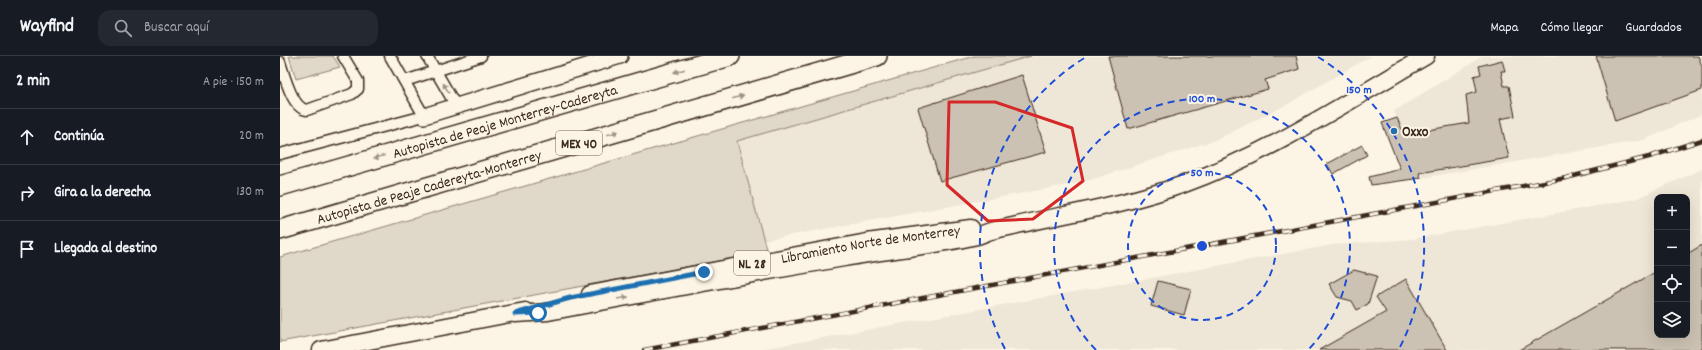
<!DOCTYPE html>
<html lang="es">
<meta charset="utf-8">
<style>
body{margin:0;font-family:Dekko,sans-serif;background:#242831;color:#f1f3f6}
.controls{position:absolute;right:12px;bottom:12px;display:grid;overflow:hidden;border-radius:8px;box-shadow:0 4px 16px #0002}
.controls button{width:36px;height:36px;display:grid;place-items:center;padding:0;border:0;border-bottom:1px solid #363941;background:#171b24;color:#f1f3f6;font:20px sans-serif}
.stop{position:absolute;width:12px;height:12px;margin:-9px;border:3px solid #1f6fb2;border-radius:50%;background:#fff}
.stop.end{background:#1f6fb2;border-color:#fff;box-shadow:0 1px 4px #0008}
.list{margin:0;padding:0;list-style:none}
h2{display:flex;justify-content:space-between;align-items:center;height:52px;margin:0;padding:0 16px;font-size:17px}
h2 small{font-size:13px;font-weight:400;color:#9ea1a6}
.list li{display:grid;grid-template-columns:26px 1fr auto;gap:12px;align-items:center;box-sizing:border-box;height:56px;padding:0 16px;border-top:1px solid #363941}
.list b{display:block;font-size:15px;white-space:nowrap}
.list em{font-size:13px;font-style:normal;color:#9ea1a6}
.icon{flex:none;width:22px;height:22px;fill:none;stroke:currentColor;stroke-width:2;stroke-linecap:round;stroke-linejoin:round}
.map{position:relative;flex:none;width:1422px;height:294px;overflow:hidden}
header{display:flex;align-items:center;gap:24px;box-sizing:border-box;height:56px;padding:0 20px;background:#171b24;border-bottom:1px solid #363941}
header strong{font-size:19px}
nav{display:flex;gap:22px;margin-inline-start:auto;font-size:14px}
.search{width:280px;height:36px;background:#242831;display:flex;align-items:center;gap:10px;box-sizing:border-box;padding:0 14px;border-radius:12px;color:#9ea1a6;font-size:15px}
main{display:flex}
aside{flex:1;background:#171b24}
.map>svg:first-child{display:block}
</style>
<header>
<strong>Wayfind</strong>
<div class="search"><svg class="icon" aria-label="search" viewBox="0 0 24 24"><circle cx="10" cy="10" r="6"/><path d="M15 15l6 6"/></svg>Buscar aquí</div>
<nav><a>Mapa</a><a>Cómo llegar</a><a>Guardados</a></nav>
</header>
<main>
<aside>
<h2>2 min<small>A pie · 150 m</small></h2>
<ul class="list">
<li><svg class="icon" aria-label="ahead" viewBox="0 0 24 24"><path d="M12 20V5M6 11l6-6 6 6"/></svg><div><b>Continúa</b></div><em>20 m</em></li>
<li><svg class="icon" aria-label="right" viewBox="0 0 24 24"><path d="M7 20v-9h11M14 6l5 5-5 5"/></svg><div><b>Gira a la derecha</b></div><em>130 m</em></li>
<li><svg class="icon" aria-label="arrive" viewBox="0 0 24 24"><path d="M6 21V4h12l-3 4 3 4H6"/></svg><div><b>Llegada al destino</b></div></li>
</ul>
</aside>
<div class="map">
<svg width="1422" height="294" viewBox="0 0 1422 294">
<rect width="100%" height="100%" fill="#fcf5e5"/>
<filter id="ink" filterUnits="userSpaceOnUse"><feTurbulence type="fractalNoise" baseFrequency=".025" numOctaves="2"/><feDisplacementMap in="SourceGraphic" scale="8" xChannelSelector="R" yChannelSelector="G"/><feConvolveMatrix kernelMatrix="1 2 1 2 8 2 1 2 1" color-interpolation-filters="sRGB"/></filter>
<g filter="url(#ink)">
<!-- built -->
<g fill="#eee6d6" fill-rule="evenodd">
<path d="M 750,0 L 1091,0 L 1006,49 L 938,83 L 804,126 L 484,184 L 457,85 Z"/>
<path d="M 1203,0 L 1422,0 L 1422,58 L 1364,84 L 1141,122 L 1114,55 Z"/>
<path d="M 1422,113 L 1422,294 L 476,294 L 1052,189 L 1133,183 L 1355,143 ZM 1377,141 L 1407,141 L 1407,279 L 1377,279 Z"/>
</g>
<!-- green -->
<g fill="#e0d8c8" stroke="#8e8173">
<path d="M 9,0 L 53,0 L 60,11 L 16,23 Z"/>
<path d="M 694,0 L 751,0 L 457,85 L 487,196 L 0,286 L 0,201 Z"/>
</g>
<!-- building -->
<g fill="#ccc2b3" stroke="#3b2a1e">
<path d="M 828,0 L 1016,0 L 1019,13 L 985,24 L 988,33 L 848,73 Z"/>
<path d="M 1316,0 L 1418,0 L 1422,10 L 1422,34 L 1335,65 Z"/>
<path d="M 1222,4 L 1225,15 L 1221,15 L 1224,30 L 1229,30 L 1235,60 L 1220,63 L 1229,102 L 1139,117 L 1141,122 L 1091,129 L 1089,121 L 1120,113 L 1102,67 L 1117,62 L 1124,78 L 1189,67 L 1186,39 L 1197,36 L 1194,20 L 1201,18 L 1199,10 Z"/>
<path d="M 742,19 L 766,96 L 660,125 L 638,52 Z"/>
<path d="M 1082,89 L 1087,99 L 1053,118 L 1047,108 Z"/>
<path d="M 1422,189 L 1422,294 L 1239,294 L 1377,215 L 1377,279 L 1407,279 L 1407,198 Z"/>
<path d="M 1074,214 L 1097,220 L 1088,248 L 1077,254 L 1072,245 L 1057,241 L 1049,228 Z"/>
<path d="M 1126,223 L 1167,294 L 1039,294 L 1106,256 L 1096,241 Z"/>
<path d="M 878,225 L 911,233 L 904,259 L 871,250 Z"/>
</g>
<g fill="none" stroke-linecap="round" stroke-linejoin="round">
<defs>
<g id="street">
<path d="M 147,0 L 176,50"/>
<path d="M 0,6 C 4,18 12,53 27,54 L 72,38 L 78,33 L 78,25 L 63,0"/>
<path d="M 125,25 L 201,0"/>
<path d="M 0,98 L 144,60 L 110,0"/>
</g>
<path id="secondary" d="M 144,60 L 340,0"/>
<g id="primary">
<path id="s1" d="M 310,238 L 587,186 L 691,172"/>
<path d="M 235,258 L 268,256 C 366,237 465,219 564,202 C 609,194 654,190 697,180 C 703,178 709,175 715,174 C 778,159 843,150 904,128 C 990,97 1067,46 1146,0"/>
<path d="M 41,294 L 245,255"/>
</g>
<g id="highway">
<path id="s2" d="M 0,130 L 450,0"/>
<path id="s3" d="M 0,174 L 597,0"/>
</g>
</defs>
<!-- street casing -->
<use href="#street" stroke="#3b2a1e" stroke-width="13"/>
<!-- secondary casing -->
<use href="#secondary" stroke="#3b2a1e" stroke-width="18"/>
<!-- primary casing -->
<use href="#primary" stroke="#3b2a1e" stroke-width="19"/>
<!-- highway casing -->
<use href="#highway" stroke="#3b2a1e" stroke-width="22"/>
<!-- street -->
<use href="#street" stroke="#fcf5e5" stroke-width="10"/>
<!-- secondary -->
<use href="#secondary" stroke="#fcf5e5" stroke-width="15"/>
<!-- primary -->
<use href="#primary" stroke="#fcf5e5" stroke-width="16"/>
<!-- highway -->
<use href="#highway" stroke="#fcf5e5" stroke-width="19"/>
<defs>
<path id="rail" d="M 364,294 L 1286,122 L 1369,101 L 1422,84"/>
</defs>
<!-- rail casing -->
<use href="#rail" stroke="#3b2a1e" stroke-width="4.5"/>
<!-- rail -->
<use href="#rail" stroke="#fcf5e5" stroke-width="3" stroke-dasharray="9" stroke-linecap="butt"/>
</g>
<!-- one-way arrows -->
<defs><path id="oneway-solid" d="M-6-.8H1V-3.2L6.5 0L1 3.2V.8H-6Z"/></defs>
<g fill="#9c9082">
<use href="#oneway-solid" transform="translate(399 15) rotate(164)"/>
<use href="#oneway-solid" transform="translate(166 32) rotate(-121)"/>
<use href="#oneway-solid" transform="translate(458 41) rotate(-16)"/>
<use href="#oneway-solid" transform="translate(333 77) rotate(-17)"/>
<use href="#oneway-solid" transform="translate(99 101) rotate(164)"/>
<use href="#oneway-solid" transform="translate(343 242) rotate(-10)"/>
</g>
</g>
<g fill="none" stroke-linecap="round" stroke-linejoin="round" filter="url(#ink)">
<!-- route -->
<path stroke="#1f6fb2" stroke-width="5" d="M 258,257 L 235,258 L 290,242 L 424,216"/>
</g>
<!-- marked area -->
<path fill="none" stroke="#d62828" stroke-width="3" stroke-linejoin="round" d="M 669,46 L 715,46 L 792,72 L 803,125 L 753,163 L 708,165 L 667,129 Z"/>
<!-- distance rings -->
<g fill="none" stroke="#1d4ed8" stroke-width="2" stroke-dasharray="7 5">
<circle cx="922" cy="190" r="74"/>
<path d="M816 294A148 148 0 1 1 1028 294"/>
<path d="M725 293A222 222 0 0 1 806 1M1038 1A222 222 0 0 1 1119 293"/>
</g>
<!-- markers -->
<circle fill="#1f6fb2" stroke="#fcf5e5" stroke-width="1.5" cx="1114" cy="75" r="4"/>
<g text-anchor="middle" stroke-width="4" stroke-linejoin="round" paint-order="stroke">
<!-- shield labels -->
<g fill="#fcf5e5" stroke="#75675a" stroke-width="1">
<rect x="276" y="75" width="46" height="24" rx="3"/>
<rect x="454" y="195" width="36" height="24" rx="3"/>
</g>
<g font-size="14" font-weight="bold" fill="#3b2a1e">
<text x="299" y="92">MEX 40</text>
<text x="472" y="212">NL 28</text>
</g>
<!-- street labels -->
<g font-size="15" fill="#3b2a1e" stroke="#fcf5e5">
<text dy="5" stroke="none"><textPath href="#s2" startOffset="234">Autopista de Peaje Monterrey-Cadereyta</textPath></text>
<text dy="5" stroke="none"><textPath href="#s3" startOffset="155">Autopista de Peaje Cadereyta-Monterrey</textPath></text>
<text dy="5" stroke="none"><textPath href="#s1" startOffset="285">Libramiento Norte de Monterrey</textPath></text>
</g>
<!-- poi labels -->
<g font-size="15" font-weight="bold" fill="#3b2a1e" stroke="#fcf5e5" text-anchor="start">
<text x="1122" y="80">Oxxo</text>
</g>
</g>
<circle cx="922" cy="190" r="6" fill="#1d4ed8" stroke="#fcf5e5" stroke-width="2"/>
<g font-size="12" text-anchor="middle" font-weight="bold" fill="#1d4ed8" stroke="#fcf5e5" stroke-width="4" stroke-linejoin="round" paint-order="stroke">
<text x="1079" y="37">150 m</text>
<text x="922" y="46">100 m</text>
<text x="922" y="120">50 m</text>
</g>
</svg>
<div class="controls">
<button>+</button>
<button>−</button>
<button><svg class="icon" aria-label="locate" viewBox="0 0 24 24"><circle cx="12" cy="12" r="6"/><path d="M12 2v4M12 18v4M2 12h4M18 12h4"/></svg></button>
<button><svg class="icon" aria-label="layers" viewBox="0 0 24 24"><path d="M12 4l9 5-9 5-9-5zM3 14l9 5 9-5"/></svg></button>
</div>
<div class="stop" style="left:258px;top:257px"></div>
<div class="stop end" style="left:424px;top:216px"></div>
</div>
</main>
